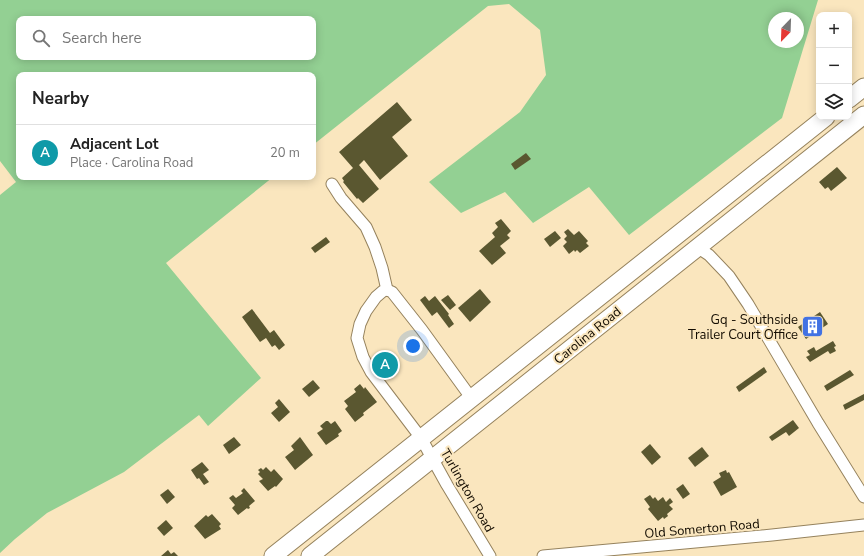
<!DOCTYPE html>
<meta charset="utf-8">
<style>
body{margin:0;font-family:"Nunito Sans",sans-serif;background:#f2f2f2;color:#222}
.controls{position:absolute;right:12px;top:12px;display:grid;overflow:hidden;border-radius:8px;box-shadow:0 2px 10px #0003}
.controls button{width:36px;height:36px;display:grid;place-items:center;padding:0;border:0;border-bottom:1px solid #e0e0e0;background:#fff;color:#222;font:20px sans-serif}
.compass{position:absolute;left:768px;top:12px;width:36px;height:36px;border-radius:50%;background:#fff;box-shadow:0 2px 10px #0003;rotate:203deg}
.you{position:absolute;left:413px;top:346px;width:14px;height:14px;margin:-10px;border:3px solid #fff;border-radius:50%;background:#1a73e8;box-shadow:0 0 0 6px #1a73e833}
.badge{display:grid;place-items:center;width:26px;height:26px;border-radius:50%;background:#db2777;color:#fff;font-size:13px;font-weight:700}
.pin{position:absolute;translate:-50% -50%;border:2px solid #fff;box-shadow:0 1px 4px #0006}
.list{margin:0;padding:0;list-style:none}
h2{display:flex;justify-content:space-between;align-items:center;height:52px;margin:0;padding:0 16px;font-size:17px}
h2 small{font-size:13px;font-weight:400;color:#767676}
.list li{display:grid;grid-template-columns:26px 1fr auto;gap:12px;align-items:center;box-sizing:border-box;height:56px;padding:0 16px;border-top:1px solid #e0e0e0}
.list b{display:block;font-size:15px;white-space:nowrap}
.list p{margin:0;font-size:13px;white-space:nowrap;color:#767676}
.list em{font-size:13px;font-style:normal;color:#767676}
.icon{flex:none;width:22px;height:22px;fill:none;stroke:currentColor;stroke-width:2;stroke-linecap:round;stroke-linejoin:round}
.map{position:relative;flex:none;width:864px;height:556px;overflow:hidden}
.search{position:absolute;background:#fff;box-shadow:0 2px 10px #0003;left:16px;top:16px;width:300px;height:44px;display:flex;align-items:center;gap:10px;box-sizing:border-box;padding:0 14px;border-radius:8px;color:#767676;font-size:15px}
.panel{position:absolute;background:#fff;box-shadow:0 2px 10px #0003;left:16px;top:72px;width:300px;height:108px;border-radius:8px}
.map>svg:first-child{display:block}
</style>
<div class="map">
<svg width="864" height="556" viewBox="0 0 864 556">
<rect width="100%" height="100%" fill="#fae6be"/>
<!-- green -->
<path fill="#93d093" fill-rule="evenodd" d="M 0,0 L 818,0 L 782,118 L 629,235 L 589,187 L 533,223 L 505,192 L 461,213 L 429,182 L 520,112 L 546,75 L 540,30 L 509,4 L 488,6 L 313,145 L 313,75 L 19,75 L 19,177 L 273,177 L 166,263 L 261,378 L 208,426 L 199,415 L 124,472 L 47,513 L 15,539 L 0,553 L 0,195 L 16,182 L 0,161 ZM 774,18 L 798,18 L 798,42 L 774,42 ZM 19,19 L 313,19 L 313,57 L 19,57 Z"/>
<!-- building -->
<g fill="#5a5730">
<path d="M 397,102 L 412,120 L 392,137 L 408,156 L 380,180 L 364,160 L 359,165 L 379,189 L 363,203 L 358,198 L 357,199 L 343,182 L 344,181 L 342,178 L 353,168 L 339,152 Z"/>
<path d="M 526,153 L 531,159 L 515,170 L 511,164 Z"/>
<path d="M 837,167 L 847,178 L 831,191 L 828,187 L 825,189 L 819,182 Z"/>
<path d="M 501,219 L 511,231 L 507,235 L 510,238 L 500,246 L 506,253 L 492,265 L 479,251 L 495,237 L 492,233 L 498,227 L 495,223 Z"/>
<path d="M 568,229 L 574,235 L 579,231 L 588,241 L 586,243 L 589,246 L 580,253 L 577,250 L 575,252 L 574,250 L 569,254 L 563,246 L 567,242 L 564,239 L 567,236 L 564,232 Z"/>
<path d="M 555,231 L 561,238 L 550,247 L 544,239 Z"/>
<path d="M 326,237 L 330,242 L 315,253 L 311,248 Z"/>
<path d="M 480,289 L 491,302 L 470,322 L 458,308 Z"/>
<path d="M 448,295 L 456,305 L 450,310 L 441,300 Z"/>
<path d="M 425,296 L 429,301 L 435,296 L 449,314 L 448,315 L 454,324 L 449,328 L 437,312 L 432,316 L 420,300 Z"/>
<path d="M 252,309 L 270,333 L 274,330 L 285,345 L 279,350 L 275,345 L 272,347 L 266,338 L 260,342 L 242,317 Z"/>
<path d="M 820,312 L 828,324 L 806,339 L 798,327 Z"/>
<path d="M 833,341 L 836,346 L 834,347 L 836,351 L 830,354 L 828,351 L 810,362 L 806,357 L 810,355 L 807,351 L 814,347 L 816,351 Z"/>
<path d="M 382,352 L 398,370 L 388,379 L 372,361 Z"/>
<path d="M 764,367 L 767,372 L 739,392 L 736,387 Z"/>
<path d="M 850,370 L 854,375 L 827,391 L 824,386 Z"/>
<path d="M 313,380 L 320,388 L 309,397 L 302,389 Z"/>
<path d="M 360,384 L 364,389 L 365,387 L 377,402 L 363,413 L 364,415 L 355,422 L 345,409 L 348,406 L 344,401 L 356,392 L 354,389 Z"/>
<path d="M 864,394 L 864,400 L 845,410 L 843,405 Z"/>
<path d="M 279,399 L 290,412 L 279,422 L 271,413 L 278,407 L 275,403 Z"/>
<path d="M 793,420 L 799,428 L 789,436 L 786,432 L 772,441 L 769,437 Z"/>
<path d="M 326,421 L 328,421 L 331,424 L 335,421 L 342,431 L 338,434 L 339,436 L 326,445 L 317,433 L 323,429 L 320,426 Z"/>
<path d="M 234,437 L 241,445 L 229,454 L 223,445 Z"/>
<path d="M 300,437 L 313,455 L 295,470 L 285,457 L 294,450 L 291,446 Z"/>
<path d="M 650,444 L 661,457 L 652,465 L 641,452 Z"/>
<path d="M 702,447 L 709,456 L 695,467 L 688,458 Z"/>
<path d="M 202,462 L 209,470 L 203,474 L 209,482 L 204,485 L 199,478 L 197,479 L 191,470 Z"/>
<path d="M 266,467 L 271,472 L 274,469 L 283,479 L 276,487 L 275,486 L 268,491 L 259,481 L 263,479 L 258,474 L 260,472 L 258,470 L 261,468 L 263,470 Z"/>
<path d="M 726,470 L 727,473 L 729,472 L 737,487 L 721,496 L 713,482 L 721,477 L 719,473 Z"/>
<path d="M 683,484 L 690,494 L 683,499 L 676,489 Z"/>
<path d="M 244,488 L 255,501 L 249,506 L 250,508 L 248,509 L 247,508 L 238,515 L 232,508 L 235,505 L 229,498 L 233,495 L 236,498 L 243,493 L 241,491 Z"/>
<path d="M 168,489 L 175,497 L 167,504 L 160,495 Z"/>
<path d="M 650,495 L 653,499 L 655,497 L 658,501 L 663,497 L 666,502 L 670,498 L 673,502 L 669,505 L 673,509 L 667,514 L 668,516 L 664,519 L 663,517 L 658,521 L 648,509 L 650,507 L 644,499 Z"/>
<path d="M 212,514 L 221,524 L 219,526 L 221,529 L 205,539 L 194,526 L 206,515 L 208,517 Z"/>
<path d="M 166,520 L 173,528 L 164,536 L 157,528 Z"/>
<path d="M 168,550 L 171,554 L 174,552 L 178,556 L 161,556 Z"/>
</g>
<g fill="none" stroke-linecap="round" stroke-linejoin="round">
<defs>
<g id="minor">
<path d="M 332,184 L 341,198 L 366,227 L 375,247 L 382,268 L 387,290"/>
<path d="M 697,247 L 709,255 L 729,276 L 748,304 L 818,423 L 864,497"/>
<path d="M 472,399 L 422,330 L 392,292 L 387,290 L 383,291 L 376,297 L 366,311 L 360,324 L 357,338 L 363,357 L 371,372 L 421,438 L 447,485 L 490,556"/>
<path d="M 543,556 L 772,535 L 864,525"/>
</g>
<g id="highway">
<path d="M 849,99 L 864,87"/>
<path d="M 273,556 L 826,117"/>
<path d="M 310,556 L 864,115"/>
</g>
</defs>
<!-- minor casing -->
<use href="#minor" stroke="#95825d" stroke-width="13"/>
<!-- highway casing -->
<use href="#highway" stroke="#95825d" stroke-width="19"/>
<!-- minor -->
<use href="#minor" stroke="#fff" stroke-width="11"/>
<!-- highway -->
<use href="#highway" stroke="#fff" stroke-width="17"/>
</g>
<!-- icons -->
<defs>
<symbol id="building-square" viewBox="-11 -11 22 22"><rect x="-9" y="-9" width="18" height="18" rx="4" fill="#4272e3" stroke="#fae6be"/><path d="M-4-6H4V6H1V3H-1V6H-4ZM-2.5-4.3h1.7v1.8h-1.7ZM.8-4.3h1.7v1.8H.8ZM-2.5-1h1.7V.8h-1.7ZM.8-1h1.7V.8H.8Z" fill="#fff"/></symbol>
</defs>
<g fill-rule="evenodd">
<use href="#building-square" x="800" y="314" width="25" height="25"/>
</g>
<g text-anchor="middle" stroke-width="4" stroke-linejoin="round" paint-order="stroke">
<!-- poi labels -->
<g font-size="13" fill="#130c01" stroke="#fae6be" text-anchor="end">
<text x="798" y="324">Gq - Southside<tspan x="798" dy="15">Trailer Court Office</tspan></text>
</g>
<!-- street labels -->
<g font-size="13" fill="#130c01" stroke="#fae6be">
<text transform="translate(587 335) rotate(-39)" y="5">Carolina Road</text>
<text transform="translate(468 490) rotate(60)" y="5">Turlington Road</text>
<text transform="translate(702 528) rotate(-5)" y="5">Old Somerton Road</text>
</g>
</g>
</svg>
<div class="controls">
<button>+</button>
<button>−</button>
<button><svg class="icon" aria-label="layers" viewBox="0 0 24 24"><path d="M12 4l9 5-9 5-9-5zM3 14l9 5 9-5"/></svg></button>
</div>
<svg class="compass" viewBox="-18 -18 36 36"><path d="M0-13l5 13h-10z" fill="#e53935"/><path d="M0 13l5-13h-10z" fill="#767676"/></svg>
<div class="you"></div>
<div class="pin badge" style="left:385px;top:365px;background:#0f9aa8">A</div>
<div class="search"><svg class="icon" aria-label="search" viewBox="0 0 24 24"><circle cx="10" cy="10" r="6"/><path d="M15 15l6 6"/></svg>Search here</div>
<section class="panel">
<h2>Nearby<small></small></h2>
<ul class="list">
<li><span class="badge" style="background:#0f9aa8">A</span><div><b>Adjacent Lot</b><p>Place · Carolina Road</p></div><em>20 m</em></li>
</ul>
</section>
</div>
